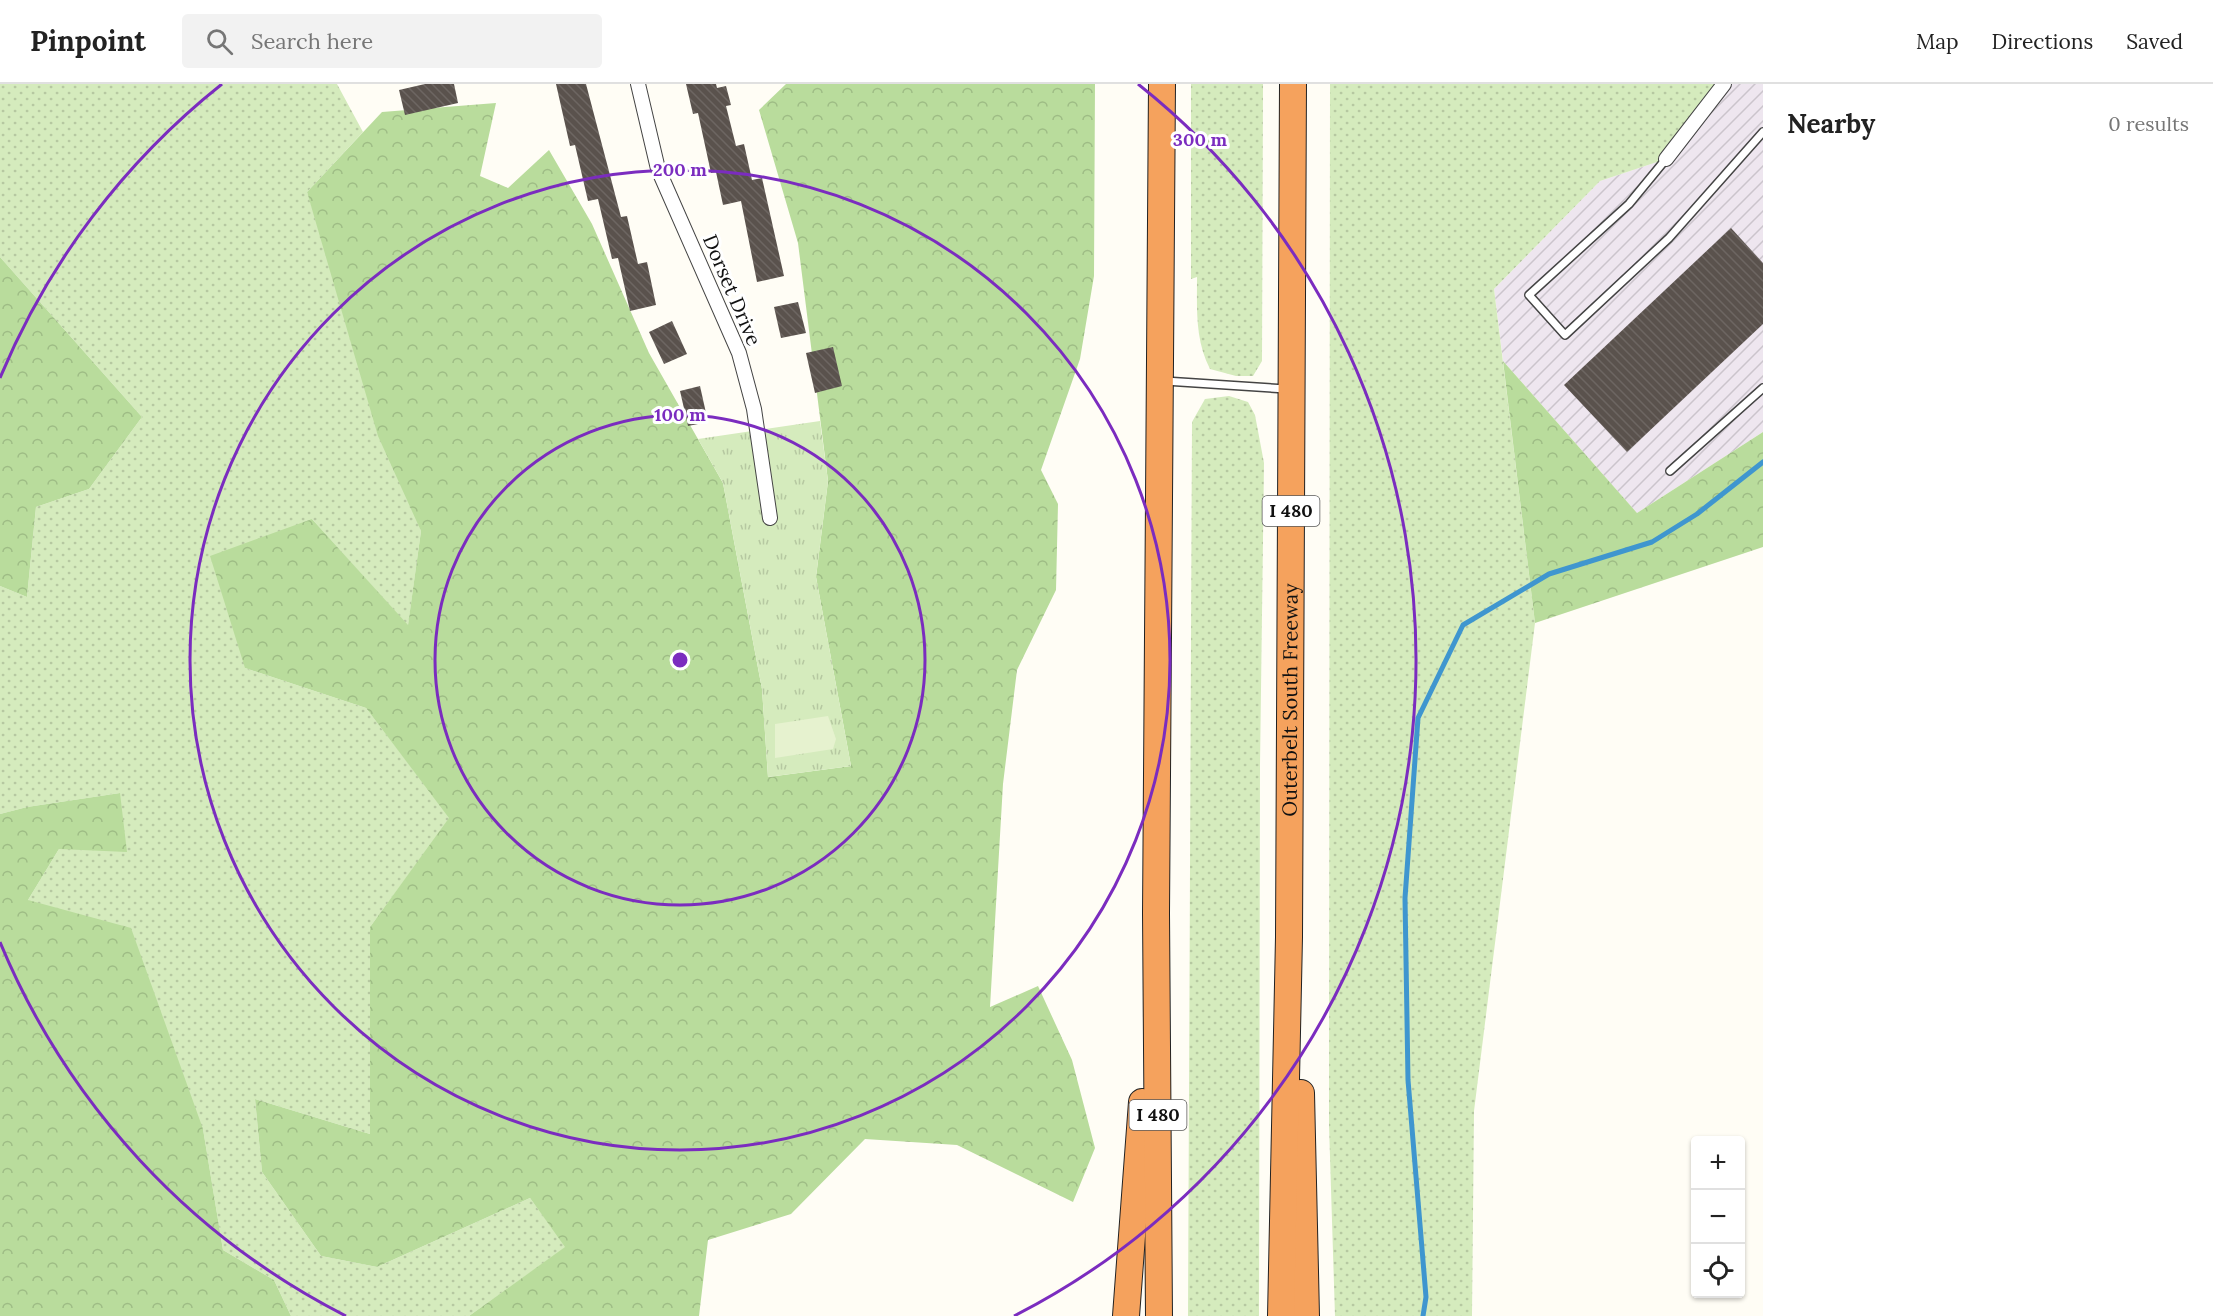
<!DOCTYPE html>
<meta charset="utf-8">
<style>
body{margin:0;font-family:Lora,serif;background:#f2f2f2;color:#222}
.controls{position:absolute;right:18px;bottom:18px;display:grid;overflow:hidden;border-radius:6px;box-shadow:0 2px 4px #0004}
.controls button{width:54px;height:54px;display:grid;place-items:center;padding:0;border:0;border-bottom:2px solid #e0e0e0;background:#fff;color:#222;font:30px sans-serif}
.list{margin:0;padding:0;list-style:none}
h2{display:flex;justify-content:space-between;align-items:center;height:78px;margin:0;padding:0 24px;font-size:26px}
h2 small{font-size:20px;font-weight:400;color:#767676}
.icon{flex:none;width:33px;height:33px;fill:none;stroke:currentColor;stroke-width:2;stroke-linecap:round;stroke-linejoin:round}
.map{position:relative;flex:none;width:1763px;height:1232px;overflow:hidden}
header{display:flex;align-items:center;gap:36px;box-sizing:border-box;height:84px;padding:0 30px;background:#fff;border-bottom:2px solid #e0e0e0}
header strong{font-size:28px}
nav{display:flex;gap:33px;margin-inline-start:auto;font-size:21px}
.search{width:420px;height:54px;background:#f2f2f2;display:flex;align-items:center;gap:15px;box-sizing:border-box;padding:0 21px;border-radius:6px;color:#767676;font-size:22px}
main{display:flex}
aside{flex:1;background:#fff}
.map>svg:first-child{display:block}
</style>
<header>
<strong>Pinpoint</strong>
<div class="search"><svg class="icon" aria-label="search" viewBox="0 0 24 24"><circle cx="10" cy="10" r="6"/><path d="M15 15l6 6"/></svg>Search here</div>
<nav><a>Map</a><a>Directions</a><a>Saved</a></nav>
</header>
<main>
<div class="map">
<svg width="1763" height="1232" viewBox="0 0 1763 1232">
<defs>
<pattern id="industrial-furrows" width="10" height="10" patternUnits="userSpaceOnUse" patternTransform="scale(1.5)"><rect width="10" height="10" fill="#eee6ef"/><path d="M-1 1l2-2M0 10L10 0M9 11l2-2" fill="none" stroke="#cbc4cc"/></pattern>
<pattern id="grass-dots" width="8" height="8" patternUnits="userSpaceOnUse" patternTransform="scale(1.5)"><rect width="8" height="8" fill="#d5ebbd"/><path d="M2 2h.1M6 6h.1" fill="none" stroke="#b6c8a1" stroke-width="1.8" stroke-linecap="round"/></pattern>
<pattern id="forest-crowns" width="20" height="18" patternUnits="userSpaceOnUse" patternTransform="scale(1.5)"><rect width="20" height="18" fill="#b9dc9c"/><path d="M2 6a3 3 0 1 1 6 0M12 15a3 3 0 1 1 6 0" fill="none" stroke="#9ebc85"/></pattern>
<pattern id="park-tufts" width="24" height="20" patternUnits="userSpaceOnUse" patternTransform="scale(1.5)"><rect width="24" height="20" fill="#d5ebbd"/><path d="M3 7l-1-3M5 7V3M7 7l1-3M15 17l-1-3M17 17v-4M19 17l1-3" fill="none" stroke="#b6c8a1"/></pattern>
<pattern id="building-back-hatch" width="6" height="6" patternUnits="userSpaceOnUse" patternTransform="scale(1.5)"><rect width="6" height="6" fill="#5a524d"/><path d="M-1 5l2 2M0 0l6 6M5-1l2 2" fill="none" stroke="#6d6662"/></pattern>
</defs>
<rect width="100%" height="100%" fill="#fffdf5"/>
<!-- industrial -->
<path fill="url(#industrial-furrows)" d="M 1724,0 L 1763,0 L 1763,348 L 1637,429 L 1503,277 L 1494,205 L 1600,97 L 1666,75 Z"/>
<!-- grass -->
<g fill="url(#grass-dots)">
<path d="M 0,0 L 337,0 L 363,48 L 307,108 L 421,447 L 408,542 L 312,435 L 245,584 L 366,624 L 450,734 L 370,843 L 370,1050 L 255,1015 L 262,1088 L 321,1172 L 377,1183 L 530,1114 L 566,1163 L 469,1232 L 291,1232 L 274,1196 L 223,1166 L 203,1045 L 28,816 L 59,765 L 120,709 L 27,723 L 0,730 L 0,502 L 27,513 L 36,423 L 89,405 L 142,333 L 0,173 Z"/>
<path d="M 1191,0 L 1263,0 L 1262,277 L 1253,292 L 1236,292 L 1210,285 C 1195,256 1197,225 1197,193 L 1191,195 Z"/>
<path d="M 1330,0 L 1724,0 L 1666,75 L 1600,97 L 1494,205 L 1535,539 L 1474,1027 L 1472,1232 L 1335,1232 L 1329,1041 Z"/>
<path d="M 1229,312 L 1248,318 L 1255,331 L 1264,379 L 1260,681 L 1259,1232 L 1188,1232 L 1192,338 L 1205,315 Z"/>
</g>
<!-- forest -->
<g fill="url(#forest-crowns)">
<path d="M 786,0 L 1095,0 L 1094,192 L 1080,275 L 1041,386 L 1058,420 L 1056,506 L 1017,586 L 1003,700 L 990,923 L 1038,902 L 1072,976 L 1095,1064 L 1073,1118 L 957,1061 L 865,1055 L 791,1130 L 708,1156 L 699,1232 L 469,1232 L 565,1163 L 530,1114 L 377,1183 L 321,1172 L 262,1088 L 255,1015 L 370,1050 L 370,843 L 449,734 L 366,624 L 245,584 L 210,472 L 312,435 L 408,541 L 421,447 L 378,352 L 307,108 L 382,28 L 496,19 L 480,92 L 508,104 L 549,66 L 592,140 L 649,269 L 723,399 L 762,605 L 768,693 L 851,682 L 816,493 L 828,397 L 798,159 L 759,26 Z"/>
<path d="M 0,173 L 142,333 L 89,405 L 36,423 L 27,513 L 0,502 Z"/>
<path d="M 1503,277 L 1637,429 L 1763,348 L 1763,463 L 1535,539 Z"/>
<path d="M 120,709 L 127,768 L 59,765 L 28,816 L 131,844 L 203,1045 L 223,1166 L 274,1196 L 291,1232 L 0,1232 L 0,730 L 27,723 Z"/>
</g>
<!-- park -->
<path fill="url(#park-tufts)" d="M 820,337 L 828,397 L 816,493 L 851,682 L 768,693 L 762,605 L 723,399 L 698,355 Z"/>
<!-- pitch -->
<path fill="#e6f2cf" d="M 828,632 L 836,655 L 833,665 L 775,674 L 775,640 Z"/>
<g fill="none" stroke-linecap="round" stroke-linejoin="round">
<!-- stream -->
<path stroke="#3f96cf" stroke-width="5" d="M 1423,1232 L 1426,1213 L 1408,996 L 1405,814 L 1418,634 L 1463,541 L 1549,490 L 1652,458 L 1697,430 L 1763,378"/>
</g>
<!-- building -->
<g fill="url(#building-back-hatch)">
<path d="M 425,0 L 454,0 L 458,19 L 405,31 L 399,6 Z"/>
<path d="M 556,0 L 586,0 L 621,133 L 627,132 L 638,180 L 647,178 L 656,221 L 630,227 L 618,174 L 612,175 L 598,115 L 588,117 L 575,61 L 570,62 Z"/>
<path d="M 686,0 L 716,0 L 717,4 L 726,2 L 731,21 L 726,22 L 736,62 L 744,60 L 752,96 L 762,94 L 784,192 L 757,198 L 741,117 L 723,121 L 716,88 L 711,89 L 698,29 L 693,30 Z"/>
<path d="M 1731,144 L 1763,179 L 1763,240 L 1627,368 L 1564,301 Z"/>
<path d="M 798,218 L 806,249 L 781,254 L 774,223 Z"/>
<path d="M 672,237 L 687,270 L 664,280 L 649,248 Z"/>
<path d="M 833,263 L 842,302 L 815,309 L 806,269 Z"/>
<path d="M 700,302 L 708,338 L 688,342 L 680,307 Z"/>
</g>
<g fill="none" stroke-linecap="round" stroke-linejoin="round">
<defs>
<g id="lane">
<path d="M 1666,75 L 1629,120 L 1529,211 L 1565,251 L 1669,154 L 1763,48"/>
<path d="M 1165,297 L 1286,305"/>
<path d="M 1670,387 L 1763,304"/>
</g>
<g id="street">
<path d="M 638,0 L 658,85 L 739,269 L 754,325 L 770,434"/>
<path d="M 1666,75 L 1724,0"/>
</g>
<g id="highway">
<path d="M 1301,1009 L 1306,1232"/>
<path d="M 1126,1232 L 1142,1018"/>
<path d="M 1159,1232 L 1156,829 L 1162,0"/>
<path id="s1" d="M 1281,1232 L 1289,853 L 1293,0"/>
</g>
</defs>
<!-- lane casing -->
<use href="#lane" stroke="#444" stroke-width="10"/>
<!-- street casing -->
<use href="#street" stroke="#444" stroke-width="16"/>
<!-- highway casing -->
<use href="#highway" stroke="#222" stroke-width="28"/>
<!-- lane -->
<use href="#lane" stroke="#fff" stroke-width="7"/>
<!-- street -->
<use href="#street" stroke="#fff" stroke-width="14"/>
<!-- highway -->
<use href="#highway" stroke="#f5a25d" stroke-width="26"/>
</g>
<!-- distance rings -->
<g fill="none" stroke="#7b2cbf" stroke-width="3">
<circle cx="680" cy="576" r="245"/>
<circle cx="680" cy="576" r="490"/>
<path d="M346 1232A736 736 0 0 1 0 858M0 294A736 736 0 0 1 222 0M1138 0A736 736 0 0 1 1014 1232"/>
</g>
<g text-anchor="middle" stroke-width="6" stroke-linejoin="round" paint-order="stroke">
<!-- shield labels -->
<g fill="#fff" stroke="#585858" stroke-width="1.5">
<rect x="1262.5" y="412" width="57" height="30" rx="4.5"/>
<rect x="1129.5" y="1016" width="57" height="30" rx="4.5"/>
</g>
<g font-size="18" font-weight="bold" fill="#111">
<text x="1291" y="433">I 480</text>
<text x="1158" y="1037">I 480</text>
</g>
<!-- street labels -->
<g font-size="20" fill="#111" stroke="#fff">
<text transform="translate(732 206) rotate(67)" y="7">Dorset Drive</text>
<text dy="7" stroke="none"><textPath href="#s1" startOffset="616">Outerbelt South Freeway</textPath></text>
</g>
</g>
<circle cx="680" cy="576" r="9" fill="#7b2cbf" stroke="#fff" stroke-width="3"/>
<g font-size="18" text-anchor="middle" font-weight="bold" fill="#7b2cbf" stroke="#fff" stroke-width="6" stroke-linejoin="round" paint-order="stroke">
<text x="1200" y="62">300 m</text>
<text x="680" y="92">200 m</text>
<text x="680" y="337">100 m</text>
</g>
</svg>
<div class="controls">
<button>+</button>
<button>−</button>
<button><svg class="icon" aria-label="locate" viewBox="0 0 24 24"><circle cx="12" cy="12" r="6"/><path d="M12 2v4M12 18v4M2 12h4M18 12h4"/></svg></button>
</div>
</div>
<aside>
<h2>Nearby<small>0 results</small></h2>
<ul class="list">
</ul>
</aside>
</main>
